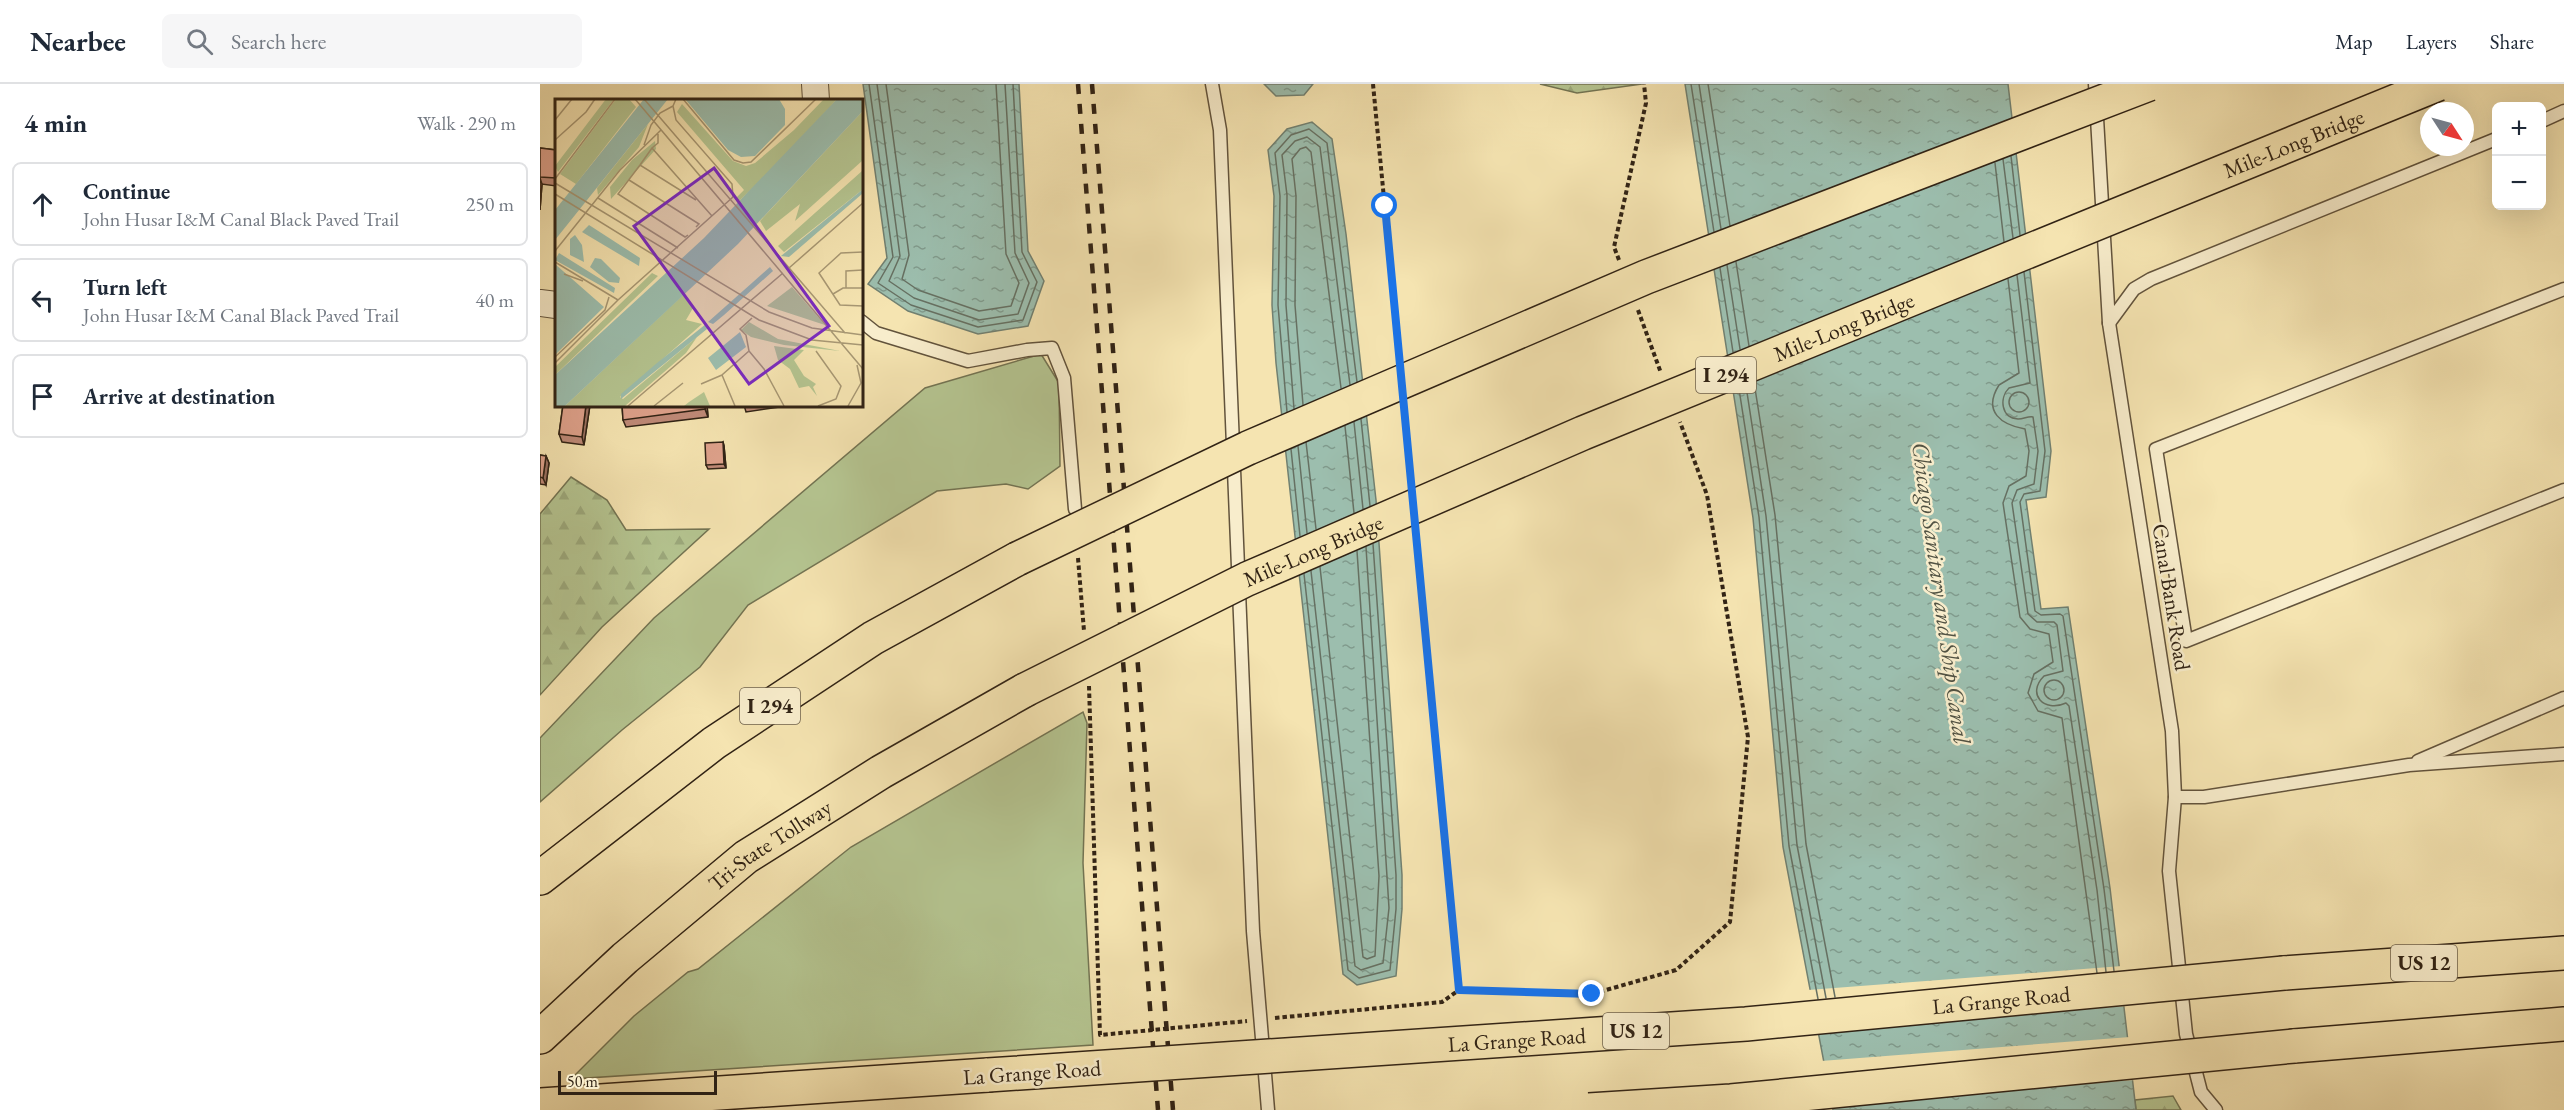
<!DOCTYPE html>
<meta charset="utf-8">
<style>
body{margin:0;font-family:"EB Garamond",serif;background:#f6f6f7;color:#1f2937}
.controls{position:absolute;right:18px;top:18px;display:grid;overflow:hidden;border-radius:9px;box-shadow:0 6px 24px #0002}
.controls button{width:54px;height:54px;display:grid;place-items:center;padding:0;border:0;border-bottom:2px solid #e0e1e3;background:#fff;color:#1f2937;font:30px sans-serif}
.compass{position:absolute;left:1880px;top:18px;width:54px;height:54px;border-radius:50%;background:#fff;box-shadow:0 6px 24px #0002;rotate:126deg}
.scale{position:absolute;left:18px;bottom:15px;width:159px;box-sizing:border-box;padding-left:6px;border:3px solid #312315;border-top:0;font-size:16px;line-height:21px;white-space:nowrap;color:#312315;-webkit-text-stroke:4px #f8edcc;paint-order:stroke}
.stop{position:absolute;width:18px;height:18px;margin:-14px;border:4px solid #1a73e8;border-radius:50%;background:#fff}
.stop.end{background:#1a73e8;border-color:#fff;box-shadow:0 2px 6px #0008}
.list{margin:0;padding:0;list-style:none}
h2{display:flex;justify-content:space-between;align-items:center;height:78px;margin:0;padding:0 24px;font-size:26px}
h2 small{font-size:20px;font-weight:400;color:#747a83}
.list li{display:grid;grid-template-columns:39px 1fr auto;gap:18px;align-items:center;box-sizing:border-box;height:84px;margin:0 12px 12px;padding:0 12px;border:2px solid #e0e1e3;border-radius:9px}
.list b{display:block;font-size:22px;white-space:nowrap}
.list p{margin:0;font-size:20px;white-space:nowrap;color:#747a83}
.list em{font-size:20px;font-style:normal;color:#747a83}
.icon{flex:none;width:33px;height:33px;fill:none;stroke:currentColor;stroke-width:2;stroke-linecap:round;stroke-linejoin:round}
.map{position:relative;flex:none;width:2024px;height:1026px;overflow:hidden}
header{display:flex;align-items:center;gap:36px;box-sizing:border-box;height:84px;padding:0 30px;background:#fff;border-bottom:2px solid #e0e1e3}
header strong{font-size:28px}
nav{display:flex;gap:33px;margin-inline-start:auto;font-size:21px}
.search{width:420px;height:54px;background:#f6f6f7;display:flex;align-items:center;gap:15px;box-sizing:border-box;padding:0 21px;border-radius:9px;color:#747a83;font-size:22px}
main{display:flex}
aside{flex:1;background:#fff}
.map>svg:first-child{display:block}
</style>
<header>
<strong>Nearbee</strong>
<div class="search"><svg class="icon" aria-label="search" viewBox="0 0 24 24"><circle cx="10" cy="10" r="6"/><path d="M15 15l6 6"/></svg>Search here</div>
<nav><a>Map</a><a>Layers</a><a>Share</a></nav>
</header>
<main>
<aside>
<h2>4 min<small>Walk · 290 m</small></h2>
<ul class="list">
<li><svg class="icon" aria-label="ahead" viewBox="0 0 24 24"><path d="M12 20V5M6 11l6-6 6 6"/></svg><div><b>Continue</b><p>John Husar I&amp;M Canal Black Paved Trail</p></div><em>250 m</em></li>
<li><svg class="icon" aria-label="left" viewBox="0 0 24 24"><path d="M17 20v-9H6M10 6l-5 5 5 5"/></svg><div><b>Turn left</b><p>John Husar I&amp;M Canal Black Paved Trail</p></div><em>40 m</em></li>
<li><svg class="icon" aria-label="arrive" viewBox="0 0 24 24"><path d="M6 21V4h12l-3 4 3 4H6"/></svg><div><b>Arrive at destination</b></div></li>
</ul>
</aside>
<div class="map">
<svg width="2024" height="1026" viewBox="0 0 2024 1026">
<defs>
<pattern id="forest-firs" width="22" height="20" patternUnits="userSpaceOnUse" patternTransform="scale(1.5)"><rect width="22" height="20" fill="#b5c591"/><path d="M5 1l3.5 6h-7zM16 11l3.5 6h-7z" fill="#9ca97c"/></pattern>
<pattern id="water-ripples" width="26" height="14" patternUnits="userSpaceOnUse" patternTransform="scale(1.5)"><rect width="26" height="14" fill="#9cbeae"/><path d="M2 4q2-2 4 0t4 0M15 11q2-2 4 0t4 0" fill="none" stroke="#809a8c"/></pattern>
</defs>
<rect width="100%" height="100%" fill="#f5e4b1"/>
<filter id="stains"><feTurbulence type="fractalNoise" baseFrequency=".00333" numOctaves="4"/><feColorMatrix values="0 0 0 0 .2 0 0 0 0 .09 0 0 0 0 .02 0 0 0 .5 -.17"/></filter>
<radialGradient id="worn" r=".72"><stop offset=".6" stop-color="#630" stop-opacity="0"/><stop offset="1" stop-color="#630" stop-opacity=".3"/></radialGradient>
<!-- grass -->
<g fill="#b5c591" stroke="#737453" stroke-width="1.5">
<path d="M 501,270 L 519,299 L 520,382 L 488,405 L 466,400 L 397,407 L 208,521 L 160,583 L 82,646 L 0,718 L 0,654 L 114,534 L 385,304 Z"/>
<path d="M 543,628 L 547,639 L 543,779 L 553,961 L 31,995 L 94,932 L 148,888 L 158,885 L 311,763 Z"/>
</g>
<!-- forest -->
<g fill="url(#forest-firs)" stroke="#737453" stroke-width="1.5">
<path d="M 1000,0 L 1102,0 L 1037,9 Z"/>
<path d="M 31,393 L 67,416 L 86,446 L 169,445 L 62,543 L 0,611 L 0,430 Z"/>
<path d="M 1633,1012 L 1641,1026 L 1596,1026 L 1595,1016 Z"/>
</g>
<!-- water -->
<g fill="url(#water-ripples)" stroke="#718071" stroke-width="1.5">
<path d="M 323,0 L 479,0 L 488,167 L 504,197 L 488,242 L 438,250 L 368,227 L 328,200 L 347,174 Z"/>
<path d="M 724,0 L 773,0 L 764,11 L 736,12 Z"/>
<path d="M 1145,0 L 1468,0 L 1511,367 L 1506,413 L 1486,416 L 1501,525 L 1528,523 L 1570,804 L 1596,1026 L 1293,1026 L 1243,763 L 1213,434 Z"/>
<path d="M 772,38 L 792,55 L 806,150 L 836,416 L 862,791 L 862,825 L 856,892 L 817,901 L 803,890 L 736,279 L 732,221 L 734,112 L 728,66 L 747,45 Z"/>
</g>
<!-- pier -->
<g fill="#f5e4b1">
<path d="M 1582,882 L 1587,922 L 1275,946 L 1268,906 Z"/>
<path d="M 1590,953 L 1595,996 L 1289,1019 L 1281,977 Z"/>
</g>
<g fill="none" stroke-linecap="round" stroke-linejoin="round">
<!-- shore -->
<g stroke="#667062" stroke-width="1.5">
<path d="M 329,0 L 353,173 L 338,199 L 371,221 L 438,243 L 483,236 L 497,198 L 482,168 L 473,0"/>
<path d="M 337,0 L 360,172 L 349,197 L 374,214 L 439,236 L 478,230 L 489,199 L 475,169 L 465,0"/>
<path d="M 346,0 L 369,171 L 362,195 L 378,206 L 439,227 L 471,222 L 479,199 L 466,170 L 456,0"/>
<path d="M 1151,0 L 1174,148"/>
<path d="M 1159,0 L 1181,145"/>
<path d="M 1168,0 L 1190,142"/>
<path d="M 1471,72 L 1480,151"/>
<path d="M 1463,75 L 1473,154"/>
<path d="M 1455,79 L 1464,158"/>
<path d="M 1196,178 L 1209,262"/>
<path d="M 1187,181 L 1200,265"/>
<path d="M 1180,184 L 1193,268"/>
<path d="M 1484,188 L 1505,367 L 1500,407 L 1484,410 L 1480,418 L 1495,527 L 1501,531 L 1520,530 L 1523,532 L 1564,805 L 1574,887"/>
<path d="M 1477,191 L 1490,299 L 1469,304 C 1459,314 1461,334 1478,335 C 1484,335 1488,332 1493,333 L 1498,367 L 1494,400 L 1477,406 L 1472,419 L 1488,530 L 1497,538 L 1514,538 L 1517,541 L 1523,587 L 1504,592 C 1486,610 1504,629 1526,619 L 1529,622 L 1557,806 L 1566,888"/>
<path d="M 1468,195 L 1479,289 L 1459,301 C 1442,328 1462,341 1485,345 L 1489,367 L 1486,392 L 1469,402 L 1463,419 L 1480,533 L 1490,545 L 1509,550 L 1513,578 L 1494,590 L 1488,609 L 1498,627 L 1522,634 L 1557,889"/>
<path d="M 1214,298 L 1235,431 L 1266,760 L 1295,913"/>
<path d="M 1206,302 L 1226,432 L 1257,761 L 1286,914"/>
<path d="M 1199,305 L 1219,433 L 1249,762 L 1278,915"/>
<circle cx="1479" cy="318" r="10"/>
<path d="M 763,321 L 755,221 L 756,112 L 752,75 L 760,65 L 766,63 L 771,68 L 801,304"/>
<path d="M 754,325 L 746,221 L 747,111 L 742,71 L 755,57 L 767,53 L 780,63 L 810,301"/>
<path d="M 747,328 L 738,221 L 740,112 L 735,69 L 751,51 L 769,45 L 787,59 L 817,298"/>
<path d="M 821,335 L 830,422"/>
<path d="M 814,338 L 823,425"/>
<path d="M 805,342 L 814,429"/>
<path d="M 766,358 L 776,445"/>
<path d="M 758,362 L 767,449"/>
<path d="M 751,365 L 760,452"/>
<path d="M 780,483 L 823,873 L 827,875 L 835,872 L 839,792 L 817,467"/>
<path d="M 771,487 L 815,882 L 821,886 L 843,879 L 849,824 L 826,463"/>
<path d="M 764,490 L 808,886 L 819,894 L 850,886 L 856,825 L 856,791 L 833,460"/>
<circle cx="1514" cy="606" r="10"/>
</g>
<defs>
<g id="service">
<path d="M 672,0 L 680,46 L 713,847 L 728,1026"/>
<path d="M 1555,0 L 1569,239 L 1632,647 L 1635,713 L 1629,787 L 1646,950 L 1661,1008 L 1676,1026"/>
<path d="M 2002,37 L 2024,27"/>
<path d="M 2024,205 L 1616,365 L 1646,557 L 2024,406"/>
<path d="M 321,237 L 336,249 L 428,277 L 487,266 L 512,264 L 524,294 L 535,425"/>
<path d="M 1569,239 L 1594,205 L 1611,195 L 1956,55"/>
<path d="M 1878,677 L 2024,614"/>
<path d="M 1635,713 L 1664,713 L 1869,681 L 2024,670"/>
</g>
<g id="minor">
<path d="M 275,0 L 276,16"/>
<path d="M 0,219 L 16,221"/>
</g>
<g id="trunk">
<path d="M 1744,889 L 2024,869"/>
<path d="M 1754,962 L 2024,940"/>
<path d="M 0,1021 L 448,991"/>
</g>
<g id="motorway">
<path d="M 0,794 L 174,659 L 333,554 L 477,475"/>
<path id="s1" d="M 0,953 L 85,874 L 206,773 L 341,688 L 485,606"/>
</g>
</defs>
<!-- service casing -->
<use href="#service" stroke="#62533c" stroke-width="15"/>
<!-- minor casing -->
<use href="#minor" stroke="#62533c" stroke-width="28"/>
<!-- trunk casing -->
<use href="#trunk" stroke="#312315" stroke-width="36"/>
<!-- motorway casing -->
<use href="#motorway" stroke="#312315" stroke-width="36"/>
<!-- path -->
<g stroke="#312315" stroke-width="4" stroke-dasharray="4.5 3" stroke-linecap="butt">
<path d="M 833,0 L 859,271"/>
<path d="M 1079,176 L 1074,163 L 1106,19 L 1104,0"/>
<path d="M 1098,226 L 1121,289"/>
<path d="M 864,326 L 871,396"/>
<path d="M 876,449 L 919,906 L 1052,910 L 1136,886 L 1190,838 L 1208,653 L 1167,411 L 1140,338"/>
<path d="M 538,474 L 544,547"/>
<path d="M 549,602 L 560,951 L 707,937"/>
<path d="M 735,934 L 902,918 L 919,906"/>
</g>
<!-- service -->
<use href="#service" stroke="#f8edcc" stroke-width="12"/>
<!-- minor -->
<use href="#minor" stroke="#f8edcc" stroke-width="26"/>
<!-- trunk -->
<use href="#trunk" stroke="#f5e4b1" stroke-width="33"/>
<!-- motorway -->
<use href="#motorway" stroke="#f5e4b1" stroke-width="33"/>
<!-- rail -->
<g stroke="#312315" stroke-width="4.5" stroke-dasharray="10 10" stroke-linecap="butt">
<path d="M 538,0 L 618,1026"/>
<path d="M 552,0 L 633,1026"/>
</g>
<defs>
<g id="trunk-bridge">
<path id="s2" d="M 448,991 L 1206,940 L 1744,889"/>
<path d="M 1049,1026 L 1191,1017 L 1754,962"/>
</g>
<g id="motorway-bridge">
<path d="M 477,475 L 708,364 L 1106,193 L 1609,0"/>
<path id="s3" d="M 485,606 L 707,495 L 1043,349 L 1898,0"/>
</g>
</defs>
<!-- trunk-bridge casing -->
<use href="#trunk-bridge" stroke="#312315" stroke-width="36" stroke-linecap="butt"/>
<!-- motorway-bridge casing -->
<use href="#motorway-bridge" stroke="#312315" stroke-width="36" stroke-linecap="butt"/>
<!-- trunk-bridge -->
<use href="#trunk-bridge" stroke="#f5e4b1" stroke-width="33"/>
<!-- motorway-bridge -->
<use href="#motorway-bridge" stroke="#f5e4b1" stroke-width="33"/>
</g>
<!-- wall -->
<g fill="#bf8a78" stroke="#312315" stroke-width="1.5">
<path d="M 0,64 L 16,66 L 16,102 L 2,100 L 0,126 Z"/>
<path d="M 23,321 L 50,321 L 44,361 L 22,358 L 19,350 Z"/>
<path d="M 82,321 L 167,321 L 168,333 L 86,343 L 83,336 Z"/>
<path d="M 204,321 L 246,321 L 246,322 L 206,328 Z"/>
<path d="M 183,358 L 184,362 L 186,384 L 168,385 L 166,381 Z"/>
<path d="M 0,371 L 6,372 L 9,379 L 6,401 L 0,400 Z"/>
</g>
<!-- shaded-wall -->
<g fill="#9b7161" stroke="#312315" stroke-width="1.5">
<path d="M 0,94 L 2,100 L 0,126 Z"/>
<path d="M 46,321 L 50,321 L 44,361 L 42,353 Z"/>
<path d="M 165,321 L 167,321 L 168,333 L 165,325 Z"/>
<path d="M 183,358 L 184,362 L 186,384 L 184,380 Z"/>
<path d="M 6,372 L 9,379 L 6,401 L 3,394 Z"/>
</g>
<!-- building -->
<g fill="#dea18b" stroke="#312315" stroke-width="1.5">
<path d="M 0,64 L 16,66 L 16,94 L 0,93 Z"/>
<path d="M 23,321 L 46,321 L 42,353 L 19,350 Z"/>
<path d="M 82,321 L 165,321 L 165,325 L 83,336 Z"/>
<path d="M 183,358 L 184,380 L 166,381 L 165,359 Z"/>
<path d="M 0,371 L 6,372 L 3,394 L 0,393 Z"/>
</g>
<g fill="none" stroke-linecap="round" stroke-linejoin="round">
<!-- route -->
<path stroke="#1a73e8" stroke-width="8" d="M 845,122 L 919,906 L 1052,910"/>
</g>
<g text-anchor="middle" stroke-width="5" stroke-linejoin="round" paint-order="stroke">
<!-- shield labels -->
<g fill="#f8edcc" stroke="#6d604c" stroke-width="1.5">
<rect x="1156" y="273" width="60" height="36" rx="4.5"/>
<rect x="200" y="604" width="60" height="36" rx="4.5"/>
<rect x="1851" y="861" width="66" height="36" rx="4.5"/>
<rect x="1063" y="929" width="66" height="36" rx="4.5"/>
</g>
<g font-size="21" font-weight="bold" fill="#312315">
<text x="1186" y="298">I 294</text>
<text x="230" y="629">I 294</text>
<text x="1884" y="886">US 12</text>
<text x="1096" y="954">US 12</text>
</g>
<!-- street labels -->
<g font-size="22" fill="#312315" stroke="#f8edcc">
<text dy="8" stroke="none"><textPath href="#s3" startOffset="1382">Mile-Long Bridge</textPath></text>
<text dy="8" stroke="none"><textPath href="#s3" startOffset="896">Mile-Long Bridge</textPath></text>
<text dy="8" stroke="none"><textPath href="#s3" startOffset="320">Mile-Long Bridge</textPath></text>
<text transform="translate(1632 513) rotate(81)" y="8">Canal Bank Road</text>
<text dy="8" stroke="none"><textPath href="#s1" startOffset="300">Tri-State Tollway</textPath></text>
<text dy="8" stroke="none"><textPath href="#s2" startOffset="1016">La Grange Road</textPath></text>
<text dy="8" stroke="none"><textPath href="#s2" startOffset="530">La Grange Road</textPath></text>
<text transform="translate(492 988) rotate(-4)" y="8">La Grange Road</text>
</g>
<!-- water labels -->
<g font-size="24" font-style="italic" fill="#515243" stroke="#f8edcc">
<text transform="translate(1401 509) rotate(82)" y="8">Chicago Sanitary and Ship Canal</text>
</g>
</g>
<!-- overview -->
<g transform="translate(15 15)">
<rect width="308" height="308" fill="#f5e4b1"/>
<path d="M 237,188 L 270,226 L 212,207 ZM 194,223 L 223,240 L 285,252 L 229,246 L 196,238 L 186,231 Z" fill="#b5c591"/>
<path d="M 51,0 L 59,0 L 3,73 L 0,67 ZM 61,0 L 74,0 L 81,8 L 21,85 L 5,75 ZM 269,0 L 282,0 L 227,61 L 183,103 L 180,100 L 189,91 L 122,13 L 127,5 L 178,62 L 191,67 L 200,64 L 239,31 ZM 307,13 L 307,62 L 240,122 L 245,105 L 211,132 L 205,122 ZM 93,25 L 84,48 L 43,96 L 42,89 ZM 100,42 L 101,50 L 56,100 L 55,88 L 77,61 ZM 307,72 L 307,91 L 229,153 L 223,147 ZM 97,174 L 103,177 L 0,276 L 0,268 ZM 128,196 L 138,209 L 131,221 L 147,225 L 65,298 L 68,300 L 142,238 L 131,254 L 70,307 L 10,307 ZM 219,247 L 249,251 L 239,261 L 249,277 L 261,285 L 258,288 L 262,297 L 254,287 L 244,289 L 235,270 L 223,261 Z" fill="#b5c591"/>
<path d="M 149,293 L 155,307 L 129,307 L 134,303 Z" fill="#b5c591"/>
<path d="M 89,0 L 113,0 L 0,141 L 0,111 ZM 130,0 L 224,0 L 230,10 L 230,26 L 200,57 L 186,58 L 173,51 ZM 282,0 L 307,0 L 307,13 L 183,145 L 10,307 L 0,307 L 0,276 L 149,139 ZM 307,91 L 307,95 L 234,158 L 226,157 ZM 34,126 L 85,159 L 84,167 L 27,133 ZM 20,136 L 27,146 L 29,163 L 15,156 L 15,140 ZM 4,154 L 60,189 L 59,194 L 0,161 ZM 40,159 L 46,160 L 65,179 L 64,184 L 54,183 L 35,168 ZM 0,165 L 49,208 L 0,256 ZM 215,168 L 218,172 L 169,216 L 158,225 L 153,223 ZM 151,225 L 152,230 L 66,300 L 66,295 L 102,264 ZM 185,233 L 191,248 L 161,271 L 153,259 Z" fill="#9cbeae"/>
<path fill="none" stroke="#a79773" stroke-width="1.5" d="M 80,0 L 308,270M 89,0 L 290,234M 128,0 L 179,61 L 188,64 L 196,63 L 261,0M 0,21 L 17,0M 103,35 L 103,44 L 97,49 L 157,117M 0,41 L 31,13 L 40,0M 89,46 L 96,26 L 105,14 L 118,7M 85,66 L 97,49M 0,80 L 60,0M 74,81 L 144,125 L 141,128M 0,84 L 214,213 L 257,229 L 308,236M 0,95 L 204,221 L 257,241 L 308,246M 43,99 L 123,149M 133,136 L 130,138 L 63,95 L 85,66 L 141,101M 0,152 L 65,71 L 106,31M 308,153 L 286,154 L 264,174 L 285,206 L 308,207M 0,163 L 63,201M 234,169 L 308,104M 9,175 L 28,182M 291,189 L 291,172 L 308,171M 278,195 L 288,189 L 308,189M 194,252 L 209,270 L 229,307M 194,252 L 191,236 L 185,230 L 197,219M 261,252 L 286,287 L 281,300 L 263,307M 0,258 L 50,211 L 54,198M 0,264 L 63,201 L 178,98 L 177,85 L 121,21 L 118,7 L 121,0M 146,285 L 167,276M 73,307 L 228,174M 99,307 L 128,284M 180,307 L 167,276 L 194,252M 293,307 L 306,284 L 302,266"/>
<path fill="#7b2cbf" fill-opacity="0.15" stroke="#7b2cbf" stroke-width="3" d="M 159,69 L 274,227 L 194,285 L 79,127 Z"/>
<rect width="308" height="308" fill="none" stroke="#312315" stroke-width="3"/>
</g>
<rect width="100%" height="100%" filter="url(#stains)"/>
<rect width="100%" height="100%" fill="url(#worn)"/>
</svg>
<div class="controls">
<button>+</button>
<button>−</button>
</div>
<svg class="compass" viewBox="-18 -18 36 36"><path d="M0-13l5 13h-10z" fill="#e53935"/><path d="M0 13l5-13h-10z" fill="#747a83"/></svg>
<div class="scale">50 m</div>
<div class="stop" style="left:845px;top:122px"></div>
<div class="stop end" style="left:1052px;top:910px"></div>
</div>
</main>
